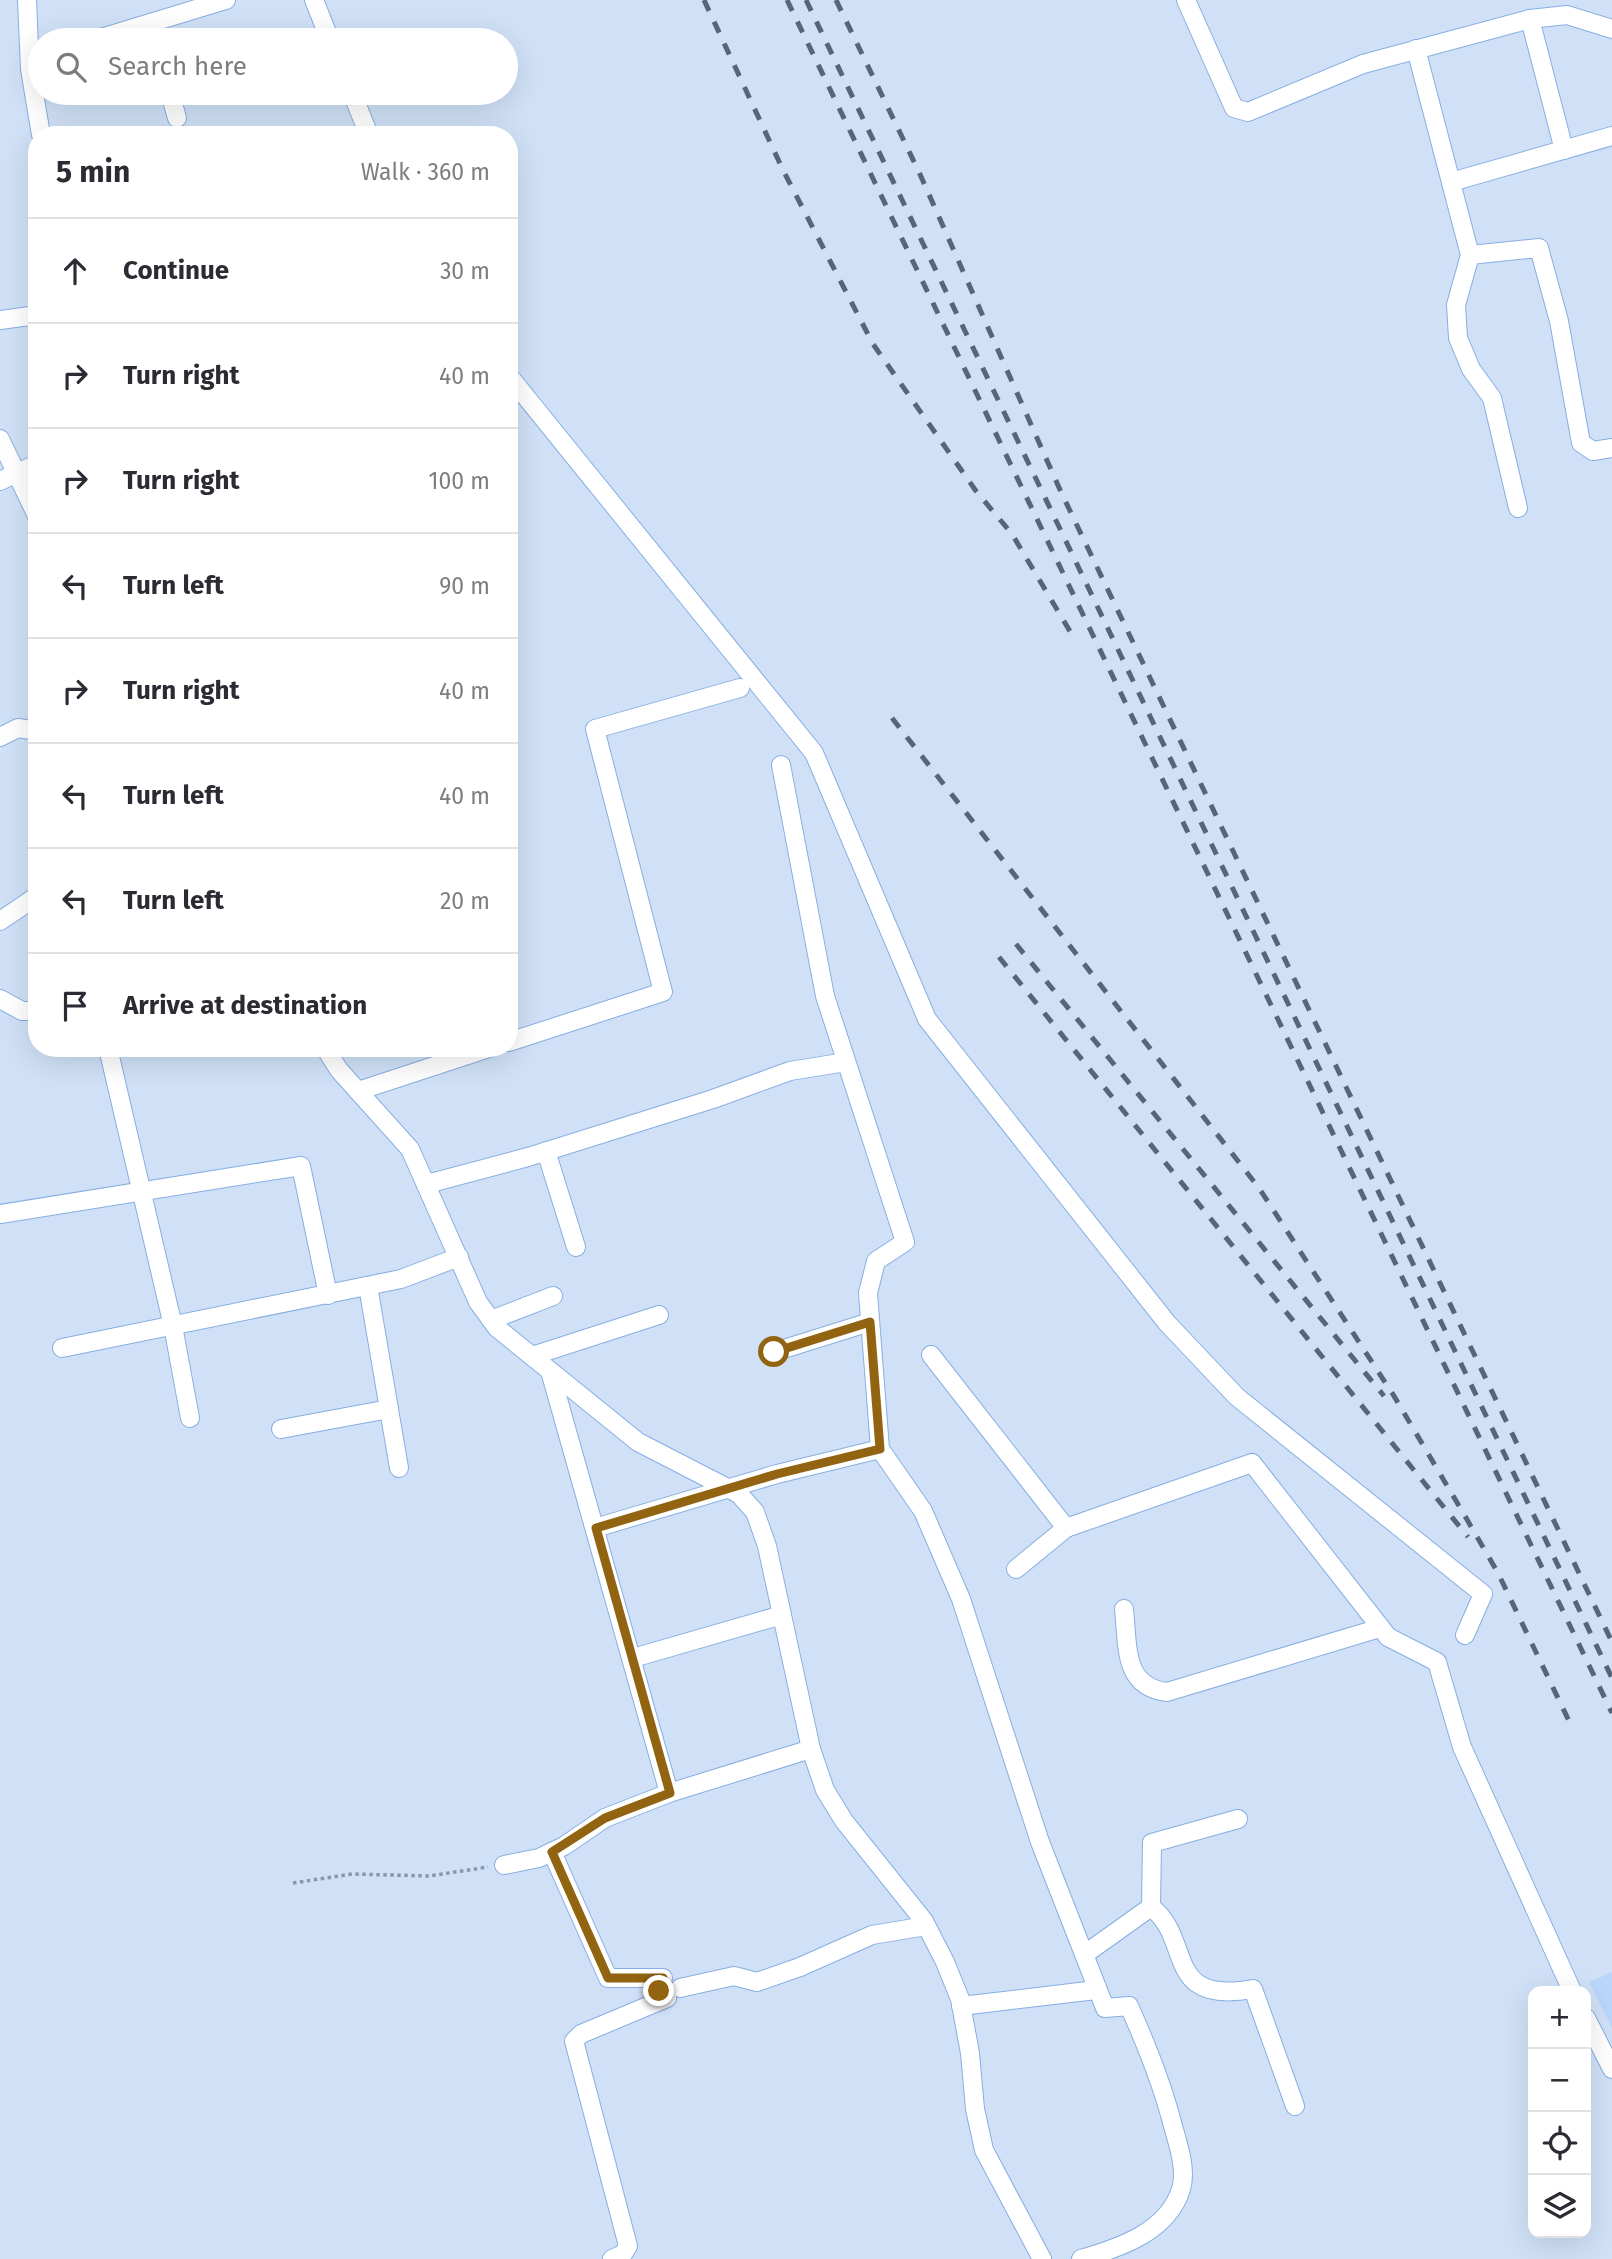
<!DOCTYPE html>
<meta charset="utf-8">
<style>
body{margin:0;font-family:"Fira Sans",sans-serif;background:#f7f7f7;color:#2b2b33}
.controls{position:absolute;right:21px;bottom:21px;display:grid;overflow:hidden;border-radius:14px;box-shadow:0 7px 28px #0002}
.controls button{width:63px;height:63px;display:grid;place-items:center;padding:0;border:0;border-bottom:2px solid #e1e1e2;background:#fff;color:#2b2b33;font:35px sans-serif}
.stop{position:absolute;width:21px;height:21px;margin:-16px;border:5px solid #926411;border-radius:50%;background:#fff}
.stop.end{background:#926411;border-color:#fff;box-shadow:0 2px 7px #0008}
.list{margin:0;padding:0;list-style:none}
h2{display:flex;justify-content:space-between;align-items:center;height:91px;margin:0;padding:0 28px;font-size:30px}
h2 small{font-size:23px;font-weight:400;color:#7c7c81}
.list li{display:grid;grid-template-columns:46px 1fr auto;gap:21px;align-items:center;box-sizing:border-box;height:105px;padding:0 28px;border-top:2px solid #e1e1e2}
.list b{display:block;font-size:26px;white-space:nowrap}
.list em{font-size:23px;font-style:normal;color:#7c7c81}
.icon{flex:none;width:38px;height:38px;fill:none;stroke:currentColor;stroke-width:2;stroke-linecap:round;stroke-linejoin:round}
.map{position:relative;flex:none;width:1612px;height:2259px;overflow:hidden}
.search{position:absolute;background:#fff;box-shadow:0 7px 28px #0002;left:28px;top:28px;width:490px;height:77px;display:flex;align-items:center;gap:18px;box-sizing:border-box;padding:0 24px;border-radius:38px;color:#7c7c81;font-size:26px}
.panel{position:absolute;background:#fff;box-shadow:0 7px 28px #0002;left:28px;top:126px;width:490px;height:931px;border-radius:28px}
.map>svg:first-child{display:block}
</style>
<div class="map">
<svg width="1612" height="2259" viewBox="0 0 1612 2259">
<rect width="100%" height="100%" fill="#d0e1f7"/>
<!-- built -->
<path fill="#bad6fa" d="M 1612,1972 L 1612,2028 L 1589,1982 Z"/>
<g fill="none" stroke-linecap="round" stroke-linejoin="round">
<defs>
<g id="street">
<path d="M 27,0 L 30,69 L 41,135"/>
<path d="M 314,0 L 330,40"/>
<path d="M 1186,0 L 1234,108 L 1248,112 L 1363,64 L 1530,19 L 1567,15 L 1612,29"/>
<path d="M 1530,19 L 1564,150"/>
<path d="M 151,23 L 156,40"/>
<path d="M 94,40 L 226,0"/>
<path d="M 1416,49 L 1470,255 L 1456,305 L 1458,338 L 1471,369 L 1492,398 L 1518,508"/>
<path d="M 170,93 L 177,118"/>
<path d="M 352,93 L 369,135"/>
<path d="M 1451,182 L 1612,136"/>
<path d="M 1470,255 L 1539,248 L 1559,321 L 1581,443 L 1593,451 L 1612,448"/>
<path d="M 0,320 L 37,315"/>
<path d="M 509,376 L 814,753 L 927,1019 L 1167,1323 L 1237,1397 L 1483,1594 L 1465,1635"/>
<path d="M 0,439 L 37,516"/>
<path d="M 0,481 L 37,464"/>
<path d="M 0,737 L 18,728 L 37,731"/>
<path d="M 781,765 L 825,996 L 905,1242 L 876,1261 L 868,1293 L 880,1449 L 923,1511 L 961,1599 L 1040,1842 L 1105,2008 L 1129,2006 C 1147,2046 1162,2083 1173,2126 C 1178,2144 1187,2170 1181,2189 C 1168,2232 1119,2248 1081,2259"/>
<path d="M 0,921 L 37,896"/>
<path d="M 0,999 L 22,1011 L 37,1011"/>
<path d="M 509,1042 L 663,992 L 595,729 L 740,688"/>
<path d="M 108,1048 L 173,1326 L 190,1418"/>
<path d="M 325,1048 L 339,1070 L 410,1149 L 478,1302 L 497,1328 L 638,1442 L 739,1494 L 755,1512 L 767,1546 L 811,1749 L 825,1790 L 844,1821 L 924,1921 L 945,1962 L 960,1999 L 970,2053 L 975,2109 L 984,2150 L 1042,2259"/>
<path d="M 358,1091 L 489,1048"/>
<path d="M 546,1151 L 576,1247"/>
<path d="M 427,1184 L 528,1157 L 713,1099 L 790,1071 L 846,1062"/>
<path d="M 0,1214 L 301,1166 L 328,1295"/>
<path d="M 368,1286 L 399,1468"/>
<path d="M 491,1320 L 553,1296"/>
<path d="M 62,1348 L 401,1279 L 459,1257"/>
<path d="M 774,1352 L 870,1322"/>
<path d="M 931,1355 L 1066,1528 L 1016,1569"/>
<path d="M 532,1356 L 659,1315"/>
<path d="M 550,1371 L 669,1793"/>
<path d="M 281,1429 L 389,1409"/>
<path d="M 595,1528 L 777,1474 L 880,1449"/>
<path d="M 1066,1528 L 1252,1463 L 1388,1637 L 1437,1662 L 1462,1747 L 1572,1991"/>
<path d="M 1124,1609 C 1128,1646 1123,1687 1167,1692 L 1380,1628"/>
<path d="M 633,1658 L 782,1615"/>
<path d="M 552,1852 L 608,1978 L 663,1978"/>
<path d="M 504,1865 L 539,1858 L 564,1846 L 605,1818 L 669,1793 L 811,1749"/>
<path d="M 1151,1907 C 1194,1940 1162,2005 1253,1989 L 1295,2106"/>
<path d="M 1085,1954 L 1151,1907 L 1152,1843 L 1238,1819"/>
<path d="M 680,1988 L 734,1976 L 757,1982 L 800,1967 L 872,1935 L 926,1926"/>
<path d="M 961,2006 L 1096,1990"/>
<path d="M 1586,2018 L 1612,2069"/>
<path d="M 612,2259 L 623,2254 L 628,2246 L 574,2041 L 581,2034 L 667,1998"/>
</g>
</defs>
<!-- street casing -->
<use href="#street" stroke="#86aee3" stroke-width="20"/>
<!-- path -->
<path stroke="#8697ad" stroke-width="3.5" stroke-dasharray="3.5 3.5" stroke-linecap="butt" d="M 293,1883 L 352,1874 L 429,1876 L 488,1867"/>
<!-- street -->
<use href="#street" stroke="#fff" stroke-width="18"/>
<!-- rail -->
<g stroke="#55667c" stroke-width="5" stroke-dasharray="12 12" stroke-linecap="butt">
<path d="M 704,0 L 783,170 L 873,344 L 976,491 L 1012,534 L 1071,633"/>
<path d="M 787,0 L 1612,1713"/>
<path d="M 806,0 L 1612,1678"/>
<path d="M 836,0 L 919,172 L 1061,492 L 1612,1642"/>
<path d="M 892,718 L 1259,1188 L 1394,1396 L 1465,1516 L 1498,1573 L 1569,1721"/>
<path d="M 1016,944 L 1384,1396"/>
<path d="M 999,957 L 1468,1537"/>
</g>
</g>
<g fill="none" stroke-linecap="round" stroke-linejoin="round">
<!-- route -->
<path stroke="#926411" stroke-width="9" d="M 659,1991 L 663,1978 L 608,1978 L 552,1852 L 605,1818 L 670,1793 L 596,1528 L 777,1474 L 880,1449 L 870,1322 L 774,1352"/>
</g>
</svg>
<div class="controls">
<button>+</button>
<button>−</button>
<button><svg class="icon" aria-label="locate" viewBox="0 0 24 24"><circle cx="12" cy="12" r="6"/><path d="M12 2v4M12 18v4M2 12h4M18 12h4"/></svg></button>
<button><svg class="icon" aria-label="layers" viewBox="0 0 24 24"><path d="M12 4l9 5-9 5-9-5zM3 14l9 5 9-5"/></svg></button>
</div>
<div class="stop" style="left:774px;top:1352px"></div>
<div class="stop end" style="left:659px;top:1991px"></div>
<div class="search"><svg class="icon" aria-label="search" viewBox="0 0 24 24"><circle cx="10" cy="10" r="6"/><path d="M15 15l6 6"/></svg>Search here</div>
<section class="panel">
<h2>5 min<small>Walk · 360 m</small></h2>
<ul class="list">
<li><svg class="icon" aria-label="ahead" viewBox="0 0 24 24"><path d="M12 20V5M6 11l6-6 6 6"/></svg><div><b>Continue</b></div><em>30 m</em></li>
<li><svg class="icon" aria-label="right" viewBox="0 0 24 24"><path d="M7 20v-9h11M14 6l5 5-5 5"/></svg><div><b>Turn right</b></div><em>40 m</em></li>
<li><svg class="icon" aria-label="right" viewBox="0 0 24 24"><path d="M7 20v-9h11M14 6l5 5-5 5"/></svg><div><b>Turn right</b></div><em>100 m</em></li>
<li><svg class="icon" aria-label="left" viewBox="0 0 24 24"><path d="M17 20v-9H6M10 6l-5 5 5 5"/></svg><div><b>Turn left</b></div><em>90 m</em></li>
<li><svg class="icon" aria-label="right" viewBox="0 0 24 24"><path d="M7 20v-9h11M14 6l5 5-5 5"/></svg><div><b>Turn right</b></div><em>40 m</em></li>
<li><svg class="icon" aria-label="left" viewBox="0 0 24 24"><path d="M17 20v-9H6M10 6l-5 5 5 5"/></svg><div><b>Turn left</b></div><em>40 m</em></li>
<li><svg class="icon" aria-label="left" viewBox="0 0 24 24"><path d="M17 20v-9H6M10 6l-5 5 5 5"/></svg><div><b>Turn left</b></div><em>20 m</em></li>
<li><svg class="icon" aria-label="arrive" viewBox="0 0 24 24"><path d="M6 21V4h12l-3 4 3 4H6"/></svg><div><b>Arrive at destination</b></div></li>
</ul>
</section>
</div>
